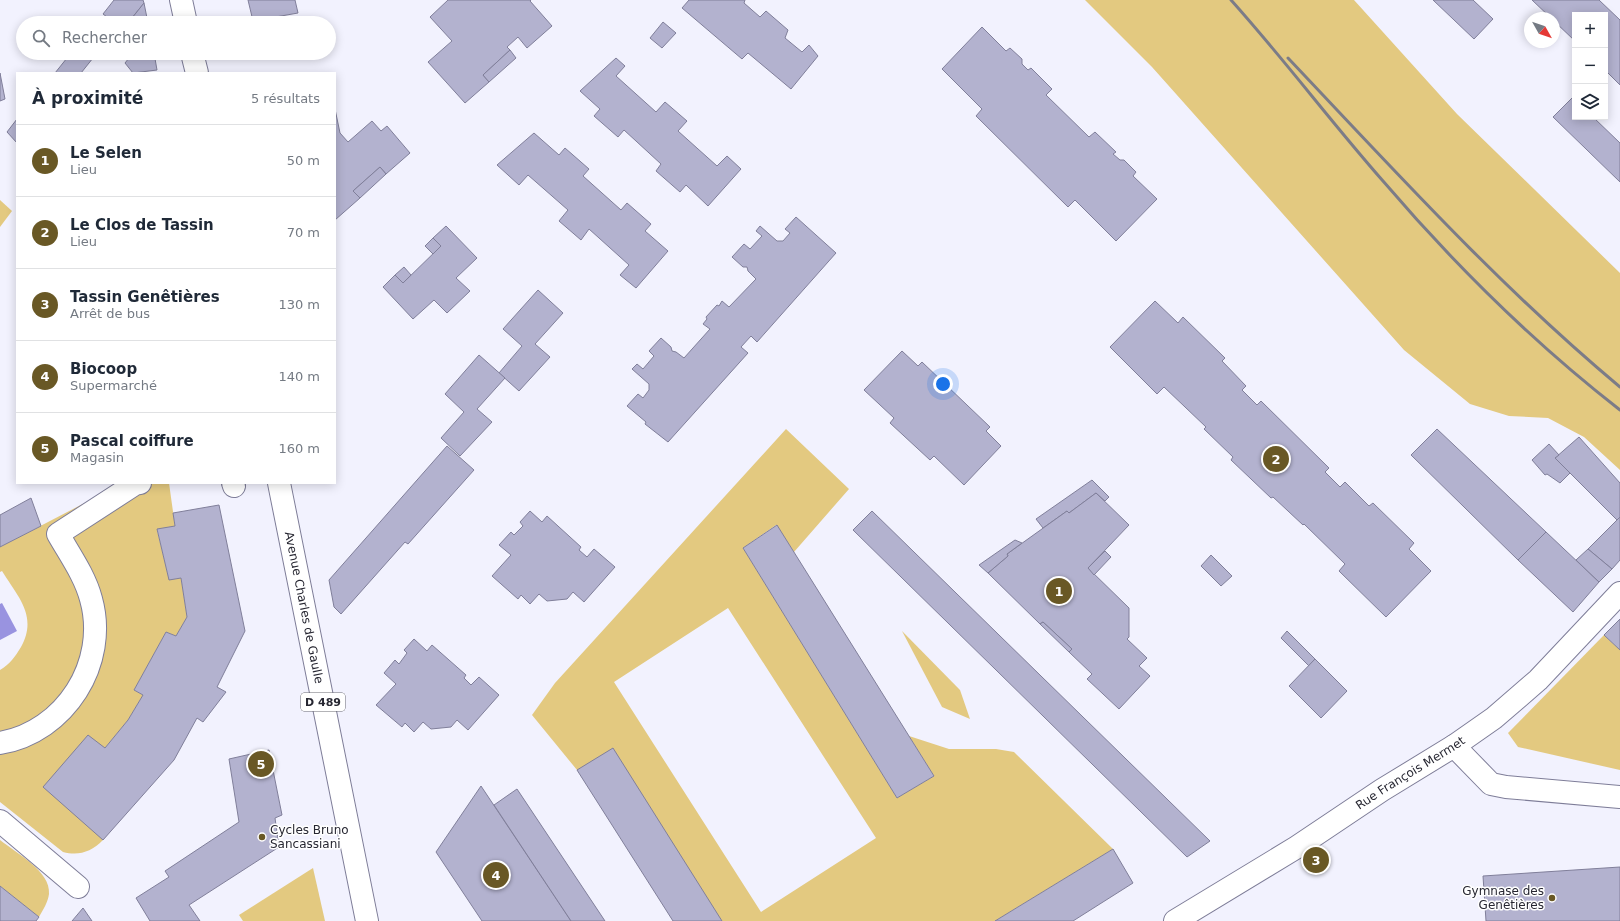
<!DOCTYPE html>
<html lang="fr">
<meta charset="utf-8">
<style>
body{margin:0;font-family:"DejaVu Sans",sans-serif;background:#f6f6f7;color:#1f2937}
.controls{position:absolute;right:12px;top:12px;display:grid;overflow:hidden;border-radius:0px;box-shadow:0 2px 10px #0003}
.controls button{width:36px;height:36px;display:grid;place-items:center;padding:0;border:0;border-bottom:1px solid #e0e1e3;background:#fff;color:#1f2937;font:20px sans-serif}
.compass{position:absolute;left:1524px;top:12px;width:36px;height:36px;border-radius:50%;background:#fff;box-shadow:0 2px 10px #0003;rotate:130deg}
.you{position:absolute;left:943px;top:384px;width:14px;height:14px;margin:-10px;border:3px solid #fff;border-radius:50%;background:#1a73e8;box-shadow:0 0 0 6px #1a73e833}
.badge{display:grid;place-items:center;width:26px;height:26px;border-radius:50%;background:#695825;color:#fff;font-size:13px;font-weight:700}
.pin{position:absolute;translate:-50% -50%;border:2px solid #fff;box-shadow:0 1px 4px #0006}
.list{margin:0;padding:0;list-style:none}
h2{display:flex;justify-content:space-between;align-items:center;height:52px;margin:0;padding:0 16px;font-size:17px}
h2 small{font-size:13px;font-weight:400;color:#747a83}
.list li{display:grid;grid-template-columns:26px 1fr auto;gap:12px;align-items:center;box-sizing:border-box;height:72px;padding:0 16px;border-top:1px solid #e0e1e3}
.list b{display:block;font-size:15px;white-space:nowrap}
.list p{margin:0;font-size:13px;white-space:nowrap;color:#747a83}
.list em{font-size:13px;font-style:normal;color:#747a83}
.icon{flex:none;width:22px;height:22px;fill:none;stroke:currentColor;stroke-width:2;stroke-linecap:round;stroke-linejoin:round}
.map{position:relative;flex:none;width:1620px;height:921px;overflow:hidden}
.search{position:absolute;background:#fff;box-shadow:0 2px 10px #0003;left:16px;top:16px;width:320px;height:44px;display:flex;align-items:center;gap:10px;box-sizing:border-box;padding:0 14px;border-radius:22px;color:#747a83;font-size:15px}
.panel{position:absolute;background:#fff;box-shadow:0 2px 10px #0003;left:16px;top:72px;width:320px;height:412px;border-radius:0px}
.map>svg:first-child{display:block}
</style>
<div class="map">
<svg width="1620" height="921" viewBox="0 0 1620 921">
<rect width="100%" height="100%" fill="#f2f2fe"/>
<!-- green -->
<g fill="#e3c980" fill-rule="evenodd">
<path d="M 1085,0 L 1354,0 L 1457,114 L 1620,273 L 1620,470 L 1584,437 L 1548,418 L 1509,416 L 1470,404 L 1404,350 L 1152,67 Z"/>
<path d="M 0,200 L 12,211 L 0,227 Z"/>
<path d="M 786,429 L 849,489 L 794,552 L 776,525 L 743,548 L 897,798 L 934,776 L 909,736 L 949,749 L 996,749 L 1014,752 L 1113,849 L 995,921 L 722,921 L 577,770 L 532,715 L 555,683 ZM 728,608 L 876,838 L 761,912 L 614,682 Z"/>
<path d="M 123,483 L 169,483 L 175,526 L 157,530 L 169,579 L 181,578 L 187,617 L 176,636 L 166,632 L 134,690 L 143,695 L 128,720 L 105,748 L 103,840 C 91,852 79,856 63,852 L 0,802 L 0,670 C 10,664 15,657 21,647 C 38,616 18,597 2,571 L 0,572 L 0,547 Z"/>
<path d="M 902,631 L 960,690 L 970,719 L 942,707 Z"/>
<path d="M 1604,635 L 1620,650 L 1620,770 L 1518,747 L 1508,733 Z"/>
<path d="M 0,840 C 16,853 51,871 49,894 C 48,902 43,910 39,917 L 0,886 Z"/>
<path d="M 313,868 L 325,921 L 243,921 L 239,915 Z"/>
</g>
<!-- water -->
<path fill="#9993e0" d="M 2,603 L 17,631 L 0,640 L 0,604 Z"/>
<!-- building -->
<g fill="#b3b2cf" stroke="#807f9a">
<path d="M 114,0 L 143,0 L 144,3 L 128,23 L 115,23 L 103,14 Z"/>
<path d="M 248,0 L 295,0 L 298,13 L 253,21 Z"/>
<path d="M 448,0 L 531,0 L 530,1 L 552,26 L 527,48 L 518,37 L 507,47 L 510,50 L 483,75 L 489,82 L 465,103 L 428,62 L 452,41 L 430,17 Z"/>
<path d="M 689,0 L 745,0 L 744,3 L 760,17 L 766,11 L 788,30 L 785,38 L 802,52 L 809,45 L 818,56 L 791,89 L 748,53 L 742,59 L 682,8 Z"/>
<path d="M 1433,0 L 1473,0 L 1493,19 L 1474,39 Z"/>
<path d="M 1532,0 L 1599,0 L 1620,20 L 1620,85 L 1605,70 L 1605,15 L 1575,15 L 1575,41 L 1554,21 L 1554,18 L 1551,18 Z"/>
<path d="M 144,3 L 148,23 L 128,23 Z"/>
<path d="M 663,22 L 676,33 L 662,48 L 650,38 Z"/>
<path d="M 982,27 L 1006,51 L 1010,48 L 1022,59 L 1022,64 L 1028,70 L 1031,68 L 1052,89 L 1046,95 L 1089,137 L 1095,132 L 1116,152 L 1113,154 L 1120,160 L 1124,160 L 1136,172 L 1133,176 L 1157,199 L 1116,241 L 1075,200 L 1068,207 L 976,116 L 982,109 L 942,69 Z"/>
<path d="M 510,50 L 516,58 L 489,82 L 483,75 Z"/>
<path d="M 71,53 L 97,53 L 81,73 L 55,73 Z"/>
<path d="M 133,53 L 154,53 L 157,70 L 133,73 L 125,63 Z"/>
<path d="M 616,58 L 625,66 L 616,76 L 656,112 L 665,102 L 687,121 L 678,131 L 717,166 L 727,156 L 741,169 L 708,206 L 686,185 L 680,192 L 656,171 L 661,164 L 624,130 L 618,137 L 594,116 L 600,109 L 580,91 Z"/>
<path d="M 0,73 L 5,99 L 0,101 Z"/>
<path d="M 1573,97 L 1575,99 L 1575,117 L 1593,117 L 1620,143 L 1620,182 L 1553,117 Z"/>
<path d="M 335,109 L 340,133 L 348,142 L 372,121 L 381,131 L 387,126 L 410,153 L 386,174 L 380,167 L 353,191 L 360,198 L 335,220 Z"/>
<path d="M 17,119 L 17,143 L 7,132 Z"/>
<path d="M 534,133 L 559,155 L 565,148 L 589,169 L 583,176 L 621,210 L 627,203 L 651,224 L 645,231 L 668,251 L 636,288 L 620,275 L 629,265 L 589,229 L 581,240 L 559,221 L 568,210 L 528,175 L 519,185 L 497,165 Z"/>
<path d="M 380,167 L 386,174 L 360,198 L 353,191 Z"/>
<path d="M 796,217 L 836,253 L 757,342 L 751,336 L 741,347 L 748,353 L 668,442 L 645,424 L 646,422 L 627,406 L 638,394 L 643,398 L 649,390 L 649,384 L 632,369 L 637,364 L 643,369 L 654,356 L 649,351 L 661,338 L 671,347 L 672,351 L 676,352 L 684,358 L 710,329 L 703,324 L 707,319 L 706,317 L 717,305 L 719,306 L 722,301 L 729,307 L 756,279 L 748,271 L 747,267 L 743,267 L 732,257 L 744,244 L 750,249 L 762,236 L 756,231 L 760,226 L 777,241 L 783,241 L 790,233 L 785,229 Z"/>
<path d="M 446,226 L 477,258 L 456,278 L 470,291 L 447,313 L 434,300 L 413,319 L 383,287 L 395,275 L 403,283 L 441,246 L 433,238 Z"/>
<path d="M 433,238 L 441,246 L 433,254 L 425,246 Z"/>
<path d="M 404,267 L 411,275 L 403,283 L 395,275 Z"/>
<path d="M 538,290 L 563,313 L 535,344 L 550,357 L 519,391 L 499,373 L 522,346 L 503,329 Z"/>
<path d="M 1155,301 L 1178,323 L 1183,317 L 1225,358 L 1222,361 L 1246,386 L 1242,390 L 1257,405 L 1261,401 L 1329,468 L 1325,472 L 1340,487 L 1345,482 L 1369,506 L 1373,503 L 1414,543 L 1409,549 L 1431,571 L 1386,617 L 1339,571 L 1345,564 L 1304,524 L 1303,525 L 1273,497 L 1271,498 L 1231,460 L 1233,457 L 1204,429 L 1206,427 L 1164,387 L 1157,394 L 1110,347 Z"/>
<path d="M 902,351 L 918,366 L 922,362 L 990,427 L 986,431 L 1001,446 L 964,485 L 934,456 L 930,460 L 890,423 L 894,418 L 864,390 Z"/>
<path d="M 479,355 L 505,378 L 477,409 L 492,422 L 460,456 L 441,438 L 464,412 L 445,394 Z"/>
<path d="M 1437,429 L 1546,532 L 1518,560 L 1411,455 Z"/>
<path d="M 1579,437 L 1620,483 L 1620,517 L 1617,520 L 1555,458 Z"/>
<path d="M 1549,444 L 1559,455 L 1555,458 L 1570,473 L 1560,483 L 1547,474 L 1545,475 L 1532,460 Z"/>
<path d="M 447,446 L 474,470 L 408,544 L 405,542 L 341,614 L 334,607 L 329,580 Z"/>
<path d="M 1092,480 L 1109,497 L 1105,501 L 1096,493 L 1069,513 L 1067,511 L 1043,528 L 1036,519 Z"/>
<path d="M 1096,493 L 1129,525 L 1088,568 L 1129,608 L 1129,637 L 1127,639 L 1147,658 L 1139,666 L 1150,676 L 1119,709 L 1087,679 L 1092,674 L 1069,652 L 1072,649 L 1043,622 L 1040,624 L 988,573 L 1008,556 L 1007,554 L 1067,511 L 1069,513 Z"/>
<path d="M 31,498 L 41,526 L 0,547 L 0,515 Z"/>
<path d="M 219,505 L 245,631 L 217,687 L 226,692 L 203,722 L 197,718 L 174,760 L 103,840 L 43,787 L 88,735 L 105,748 L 128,720 L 143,695 L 134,690 L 166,632 L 176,636 L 187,617 L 181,578 L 169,580 L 157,529 L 175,526 L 173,513 Z"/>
<path d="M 530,511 L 542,522 L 547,516 L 581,547 L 579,550 L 587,557 L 594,549 L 615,567 L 584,602 L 573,592 L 567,599 L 547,601 L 539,594 L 530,604 L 521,595 L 518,599 L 492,576 L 511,555 L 499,545 L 511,532 L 514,535 L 523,526 L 520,522 Z"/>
<path d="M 872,511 L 1210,841 L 1187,857 L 853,530 Z"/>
<path d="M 1620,517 L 1620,560 L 1612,569 L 1588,549 Z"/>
<path d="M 777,525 L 934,776 L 897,798 L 743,548 Z"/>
<path d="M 1546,532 L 1599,582 L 1573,612 L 1518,560 Z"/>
<path d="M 1015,540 L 1022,543 L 1007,554 L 1008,556 L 988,573 L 979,565 Z"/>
<path d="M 1588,549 L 1612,569 L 1599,582 L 1576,560 Z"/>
<path d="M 1105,551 L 1111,557 L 1094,575 L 1088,568 Z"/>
<path d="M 1211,555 L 1232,576 L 1221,586 L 1201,566 Z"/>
<path d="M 1620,619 L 1620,650 L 1604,635 Z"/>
<path d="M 1043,622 L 1072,649 L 1069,652 L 1040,624 Z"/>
<path d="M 1287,631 L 1315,659 L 1309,666 L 1281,638 Z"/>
<path d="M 414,639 L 427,651 L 432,645 L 466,675 L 464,678 L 471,685 L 479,677 L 499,695 L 468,730 L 457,720 L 451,727 L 431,729 L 423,722 L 414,732 L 405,723 L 402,727 L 376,705 L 396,684 L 384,673 L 395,660 L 399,664 L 407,653 L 404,650 Z"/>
<path d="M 1315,659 L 1347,691 L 1321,718 L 1289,686 Z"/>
<path d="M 613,748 L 722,921 L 673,921 L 577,770 Z"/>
<path d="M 269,750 L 282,815 L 275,818 L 279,847 L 189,905 L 200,921 L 150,921 L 136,898 L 169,877 L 165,871 L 239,822 L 229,759 Z"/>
<path d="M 481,786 L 571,921 L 482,921 L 436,852 Z"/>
<path d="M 517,789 L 605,921 L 571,921 L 494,805 Z"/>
<path d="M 1113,849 L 1133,883 L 1073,921 L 995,921 Z"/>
<path d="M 1620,867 L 1620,921 L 1486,921 L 1483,876 Z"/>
<path d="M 0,886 L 39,917 L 36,921 L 0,921 Z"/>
<path d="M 83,908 L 92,921 L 72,921 Z"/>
</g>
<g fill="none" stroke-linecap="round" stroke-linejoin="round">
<defs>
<g id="street">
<path d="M 233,483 L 234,486"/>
<path d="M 0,743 C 65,732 109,663 91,599 C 85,576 70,555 58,534 L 135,484 L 140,483"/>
<path d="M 1454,746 L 1491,784 L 1506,787 L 1620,797"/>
<path d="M 0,821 L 78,887"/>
</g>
<g id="secondary">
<path id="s1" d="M 1175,921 L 1297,847 L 1382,790 L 1454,746 L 1494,718 L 1538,680 L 1620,593"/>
</g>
<g id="primary">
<path d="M 181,0 L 186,23"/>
<path d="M 192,53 L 197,73"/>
<path id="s2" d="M 279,483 L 367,921"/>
</g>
</defs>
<!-- street casing -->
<use href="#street" stroke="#7e7d98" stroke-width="24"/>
<!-- secondary casing -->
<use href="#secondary" stroke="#7e7d98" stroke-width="24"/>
<!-- primary casing -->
<use href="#primary" stroke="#7e7d98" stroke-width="24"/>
<!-- street -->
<use href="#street" stroke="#fff" stroke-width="22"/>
<!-- secondary -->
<use href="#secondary" stroke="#fff" stroke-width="22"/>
<!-- primary -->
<use href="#primary" stroke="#fff" stroke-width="22"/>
<!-- rail -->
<g stroke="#7c7c87" stroke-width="3">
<path d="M 1231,0 C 1284,59 1331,122 1383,181 C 1454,264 1534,343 1620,410"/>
<path d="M 1288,58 C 1395,171 1500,287 1620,387"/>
</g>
</g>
<!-- markers -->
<g fill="#695825" stroke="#fff" stroke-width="1.5">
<circle cx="262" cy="837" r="4"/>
<circle cx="1552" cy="898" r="4"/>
</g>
<g text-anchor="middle" stroke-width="3" stroke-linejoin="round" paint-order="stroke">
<!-- shield labels -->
<rect fill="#fff" stroke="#686870" stroke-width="1" x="301" y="693" width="44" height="18" rx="3"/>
<g font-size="11" font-weight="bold" fill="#272732">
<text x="323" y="706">D 489</text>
</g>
<!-- street labels -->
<g font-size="12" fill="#272732" stroke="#fff">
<text dy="4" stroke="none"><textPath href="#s2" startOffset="127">Avenue Charles de Gaulle</textPath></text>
<text dy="4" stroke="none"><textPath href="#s1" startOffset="278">Rue François Mermet</textPath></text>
</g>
<!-- poi labels -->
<g font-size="12" fill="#272732" stroke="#fff" text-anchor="start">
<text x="270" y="834">Cycles Bruno<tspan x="270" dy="14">Sancassiani</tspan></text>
<text x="1544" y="895" text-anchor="end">Gymnase des<tspan x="1544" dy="14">Genêtières</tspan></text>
</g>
</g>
</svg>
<div class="controls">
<button>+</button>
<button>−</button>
<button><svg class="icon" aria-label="layers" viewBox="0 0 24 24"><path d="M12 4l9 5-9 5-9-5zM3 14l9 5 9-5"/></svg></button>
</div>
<svg class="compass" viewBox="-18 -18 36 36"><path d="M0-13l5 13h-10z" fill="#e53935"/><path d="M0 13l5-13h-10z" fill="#747a83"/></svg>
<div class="you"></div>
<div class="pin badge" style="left:1059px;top:591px">1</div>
<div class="pin badge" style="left:1276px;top:459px">2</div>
<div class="pin badge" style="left:1316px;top:860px">3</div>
<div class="pin badge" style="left:496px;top:875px">4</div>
<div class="pin badge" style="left:261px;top:764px">5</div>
<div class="search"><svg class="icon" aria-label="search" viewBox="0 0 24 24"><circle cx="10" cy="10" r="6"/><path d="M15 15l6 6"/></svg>Rechercher</div>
<section class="panel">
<h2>À proximité<small>5 résultats</small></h2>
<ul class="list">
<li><span class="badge">1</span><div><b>Le Selen</b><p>Lieu</p></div><em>50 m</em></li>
<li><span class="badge">2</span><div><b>Le Clos de Tassin</b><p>Lieu</p></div><em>70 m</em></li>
<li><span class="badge">3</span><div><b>Tassin Genêtières</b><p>Arrêt de bus</p></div><em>130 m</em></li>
<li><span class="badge">4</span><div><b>Biocoop</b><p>Supermarché</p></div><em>140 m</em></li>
<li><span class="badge">5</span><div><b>Pascal coiffure</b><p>Magasin</p></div><em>160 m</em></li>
</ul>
</section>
</div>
